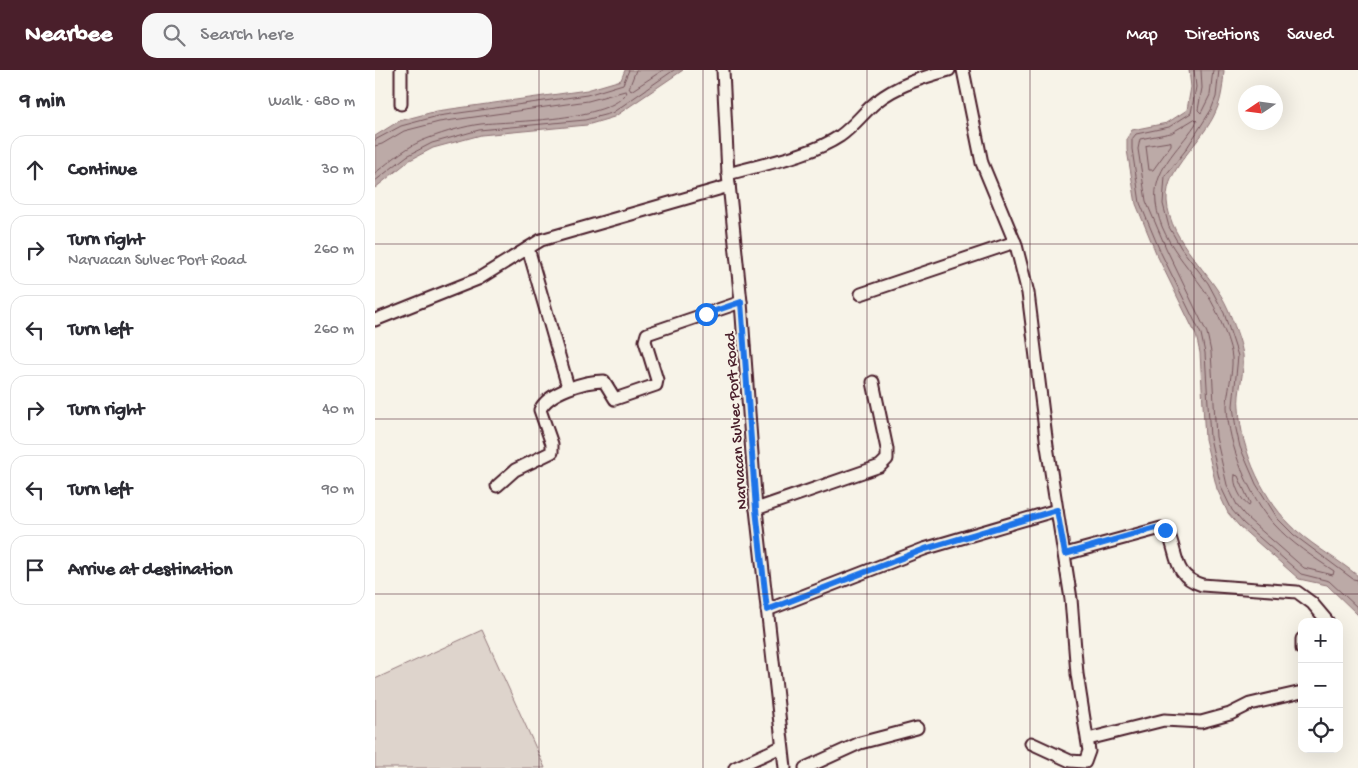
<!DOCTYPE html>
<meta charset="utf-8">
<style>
body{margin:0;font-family:"Gochi Hand",sans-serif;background:#f7f7f7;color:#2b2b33}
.controls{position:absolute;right:15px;bottom:15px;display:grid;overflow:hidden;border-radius:10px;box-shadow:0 5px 20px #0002}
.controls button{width:45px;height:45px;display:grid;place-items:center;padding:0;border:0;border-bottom:1px solid #e1e1e2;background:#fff;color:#2b2b33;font:25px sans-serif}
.compass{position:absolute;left:863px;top:15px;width:45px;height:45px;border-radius:50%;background:#fff;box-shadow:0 5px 20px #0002;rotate:257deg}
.stop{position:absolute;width:15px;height:15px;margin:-11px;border:4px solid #1a73e8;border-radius:50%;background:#fff}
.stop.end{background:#1a73e8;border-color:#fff;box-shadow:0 1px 5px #0008}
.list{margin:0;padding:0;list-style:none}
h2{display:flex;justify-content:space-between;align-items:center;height:65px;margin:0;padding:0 20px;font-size:21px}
h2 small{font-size:16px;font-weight:400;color:#7c7c81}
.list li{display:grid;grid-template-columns:32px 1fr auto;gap:15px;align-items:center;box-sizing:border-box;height:70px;margin:0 10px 10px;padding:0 10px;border:1px solid #e1e1e2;border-radius:15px}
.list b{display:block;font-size:19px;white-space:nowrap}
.list p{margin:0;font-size:16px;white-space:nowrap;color:#7c7c81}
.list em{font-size:16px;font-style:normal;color:#7c7c81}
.icon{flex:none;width:28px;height:28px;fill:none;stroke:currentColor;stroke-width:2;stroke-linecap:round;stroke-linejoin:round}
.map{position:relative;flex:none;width:983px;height:698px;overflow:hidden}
header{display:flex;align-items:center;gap:30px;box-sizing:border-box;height:70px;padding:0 25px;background:#4a1f2b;color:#fff}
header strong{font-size:24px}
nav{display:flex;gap:28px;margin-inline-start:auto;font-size:18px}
.search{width:350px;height:45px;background:#f7f7f7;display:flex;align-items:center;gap:12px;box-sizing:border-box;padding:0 18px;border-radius:15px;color:#7c7c81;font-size:19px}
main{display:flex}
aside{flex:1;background:#fff}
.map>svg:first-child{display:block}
</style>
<header>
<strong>Nearbee</strong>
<div class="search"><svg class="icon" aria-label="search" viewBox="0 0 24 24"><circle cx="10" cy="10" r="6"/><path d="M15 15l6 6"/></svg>Search here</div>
<nav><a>Map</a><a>Directions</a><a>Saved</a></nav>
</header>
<main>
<aside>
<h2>9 min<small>Walk · 680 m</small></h2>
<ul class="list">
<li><svg class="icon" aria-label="ahead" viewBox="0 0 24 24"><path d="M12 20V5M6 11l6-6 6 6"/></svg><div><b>Continue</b></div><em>30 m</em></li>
<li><svg class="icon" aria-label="right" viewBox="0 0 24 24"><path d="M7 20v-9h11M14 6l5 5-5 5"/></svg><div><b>Turn right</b><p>Narvacan Sulvec Port Road</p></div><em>260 m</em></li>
<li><svg class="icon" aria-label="left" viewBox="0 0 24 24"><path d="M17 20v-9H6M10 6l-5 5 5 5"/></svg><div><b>Turn left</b></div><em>260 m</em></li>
<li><svg class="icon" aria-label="right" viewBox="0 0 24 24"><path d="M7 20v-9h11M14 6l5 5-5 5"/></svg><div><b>Turn right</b></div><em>40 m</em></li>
<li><svg class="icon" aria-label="left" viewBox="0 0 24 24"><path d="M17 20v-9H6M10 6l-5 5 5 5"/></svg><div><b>Turn left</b></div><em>90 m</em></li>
<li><svg class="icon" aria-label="arrive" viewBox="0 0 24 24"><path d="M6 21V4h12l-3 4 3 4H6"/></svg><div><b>Arrive at destination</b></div></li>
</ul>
</aside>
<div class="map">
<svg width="983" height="698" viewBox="0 0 983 698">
<rect width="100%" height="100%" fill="#f7f3e8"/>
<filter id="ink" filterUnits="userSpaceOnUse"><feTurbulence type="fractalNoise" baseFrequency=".02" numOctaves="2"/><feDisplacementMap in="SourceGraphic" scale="10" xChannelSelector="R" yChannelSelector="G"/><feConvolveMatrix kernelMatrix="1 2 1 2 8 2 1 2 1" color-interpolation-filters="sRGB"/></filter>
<g filter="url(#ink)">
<!-- green -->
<path fill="#ded4cc" stroke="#947a7c" d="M 107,560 L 170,698 L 0,698 L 0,609 Z"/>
<!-- water -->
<g fill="#bcaaa7" stroke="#8e7275">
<path d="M 250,0 L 308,0 L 239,47 L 212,55 L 106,65 L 58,78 L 35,90 L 0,118 L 0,66 L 24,51 L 62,41 L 212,20 L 246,10 Z"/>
<path d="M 814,0 L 849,0 C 848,14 847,28 841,41 C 828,73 790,97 792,131 C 795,173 837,202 853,239 C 858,252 866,271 868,285 C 870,303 862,321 864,338 C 866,382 889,432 922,461 C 941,478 964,490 983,506 L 983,545 L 952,515 L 924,509 L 864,456 L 853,443 L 842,419 L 830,369 L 825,283 L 821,265 L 781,183 L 761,134 L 752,80 L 752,68 L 757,60 L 792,53 L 812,40 L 816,17 Z"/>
</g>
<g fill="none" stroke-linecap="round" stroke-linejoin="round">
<!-- shore -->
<g stroke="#78575d" stroke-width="1">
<path d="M 261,0 L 254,18 L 256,21 L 288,0"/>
<path d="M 819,0 L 821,17 L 816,43 L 794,57 L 761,64 L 757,69 L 757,79 L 765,133 L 785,181 L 826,264 L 830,283 L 835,368 L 846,417 L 857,440 L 868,453 L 926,504 L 954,511 L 983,538"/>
<path d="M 826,0 L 827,18 L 823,40 L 826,43 L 835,25 L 838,0"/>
<path d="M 844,0 L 841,27 L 836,40 L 810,81 L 790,106 L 788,134 L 794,157 L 806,178 L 833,213 L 849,243 L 863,286 L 858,336 L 861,359 L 865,377 L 881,414 L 903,449 L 919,465 L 978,509 L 983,510"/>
<path d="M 820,49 L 822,51 L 820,55 C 803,80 777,100 781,133 C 786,179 827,205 843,245 C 848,257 856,275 857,288 C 858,304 852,321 852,337 C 853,375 874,426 899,454 C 916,473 938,487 959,501 L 958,505 L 929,498 L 872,448 L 863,437 L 852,415 L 841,367 L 836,282 L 832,263 L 791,178 L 771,131 L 763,79 L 765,69 L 796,63 Z"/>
<path d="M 0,70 L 26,56 L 63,46 L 212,25 L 248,14 L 254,0"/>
<path d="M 796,72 L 796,75 L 778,100 L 774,100 L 771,76 Z"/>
<path d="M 0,76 L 7,74 L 29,61 L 64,52 L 213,31 L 250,21 L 252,22 C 236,51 137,51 106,54 C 90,56 70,62 54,68 C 33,75 17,90 0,103"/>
<path d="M 0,111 L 32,86 L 57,73 L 104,60 L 210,50 L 237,43 L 299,0"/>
<path d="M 860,405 L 863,406 L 875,433 L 874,436 C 867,432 857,413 860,405 Z"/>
</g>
<defs>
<g id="minor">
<path d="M 26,0 L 26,34"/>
<path d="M 348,0 L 353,104 L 366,232 L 381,439 L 410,698"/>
<path d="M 588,0 L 607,93 L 641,175 L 653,223 L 672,376 L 696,529 L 702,604 L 714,681 L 710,692 L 695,691 L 656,673"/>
<path d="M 353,104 C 388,94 435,86 465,66 C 479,56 488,43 501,32 C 522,15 549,7 574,0"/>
<path d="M 153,178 L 193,317"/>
<path d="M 486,224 L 640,172"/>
<path d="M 0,250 L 103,209 L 166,170 L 354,116"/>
<path d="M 122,416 L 140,400 L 177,382 L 177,374 L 165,340 C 173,322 210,311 229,311 L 240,329 L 281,315 L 282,310 L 270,271 L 272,264 L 366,232"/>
<path d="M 381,439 L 505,396 L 512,389 L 512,379 L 498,312"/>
<path d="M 690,484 L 786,458 L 793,462 C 803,485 798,506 827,515 L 922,522 L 937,533 L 953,552"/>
<path d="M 392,540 L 549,479 L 682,440"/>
<path d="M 927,569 L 927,579"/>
<path d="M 713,669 L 789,650 L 826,652 L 855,644 L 875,634 L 927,622"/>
<path d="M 360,698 L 406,677"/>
<path d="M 430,698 L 485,673 L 542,658"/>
</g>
</defs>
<!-- minor casing -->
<use href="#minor" stroke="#4a1f2b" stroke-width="15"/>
<!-- minor -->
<use href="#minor" stroke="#f7f3e8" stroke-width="11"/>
</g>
</g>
<g fill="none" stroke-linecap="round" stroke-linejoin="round" filter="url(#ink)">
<!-- route -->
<path stroke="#1a73e8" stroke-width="6" d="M 331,244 L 366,232 L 381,439 L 392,540 L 550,479 L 682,440 L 690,484 L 781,458 L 790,460"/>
</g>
<!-- grid -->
<path fill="none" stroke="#4a1f2b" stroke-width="1" stroke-opacity="0.55" d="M 164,0 L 164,698M 328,0 L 328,698M 492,0 L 492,698M 655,0 L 655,698M 819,0 L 819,698M 0,174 L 983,174M 0,349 L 983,349M 0,524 L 983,524"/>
<g text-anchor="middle" stroke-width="4" stroke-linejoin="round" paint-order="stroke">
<!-- street labels -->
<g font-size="16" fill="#4a1f2b" stroke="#f7f3e8">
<text transform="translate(359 351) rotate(-94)" y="6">Narvacan Sulvec Port Road</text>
</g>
</g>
</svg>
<div class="controls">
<button>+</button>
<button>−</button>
<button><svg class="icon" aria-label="locate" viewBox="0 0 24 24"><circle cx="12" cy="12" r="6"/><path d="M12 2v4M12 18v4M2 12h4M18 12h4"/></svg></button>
</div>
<svg class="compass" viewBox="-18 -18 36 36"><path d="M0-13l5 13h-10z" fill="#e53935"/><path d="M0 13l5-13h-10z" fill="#7c7c81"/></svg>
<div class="stop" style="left:331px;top:244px"></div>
<div class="stop end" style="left:790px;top:460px"></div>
</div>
</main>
